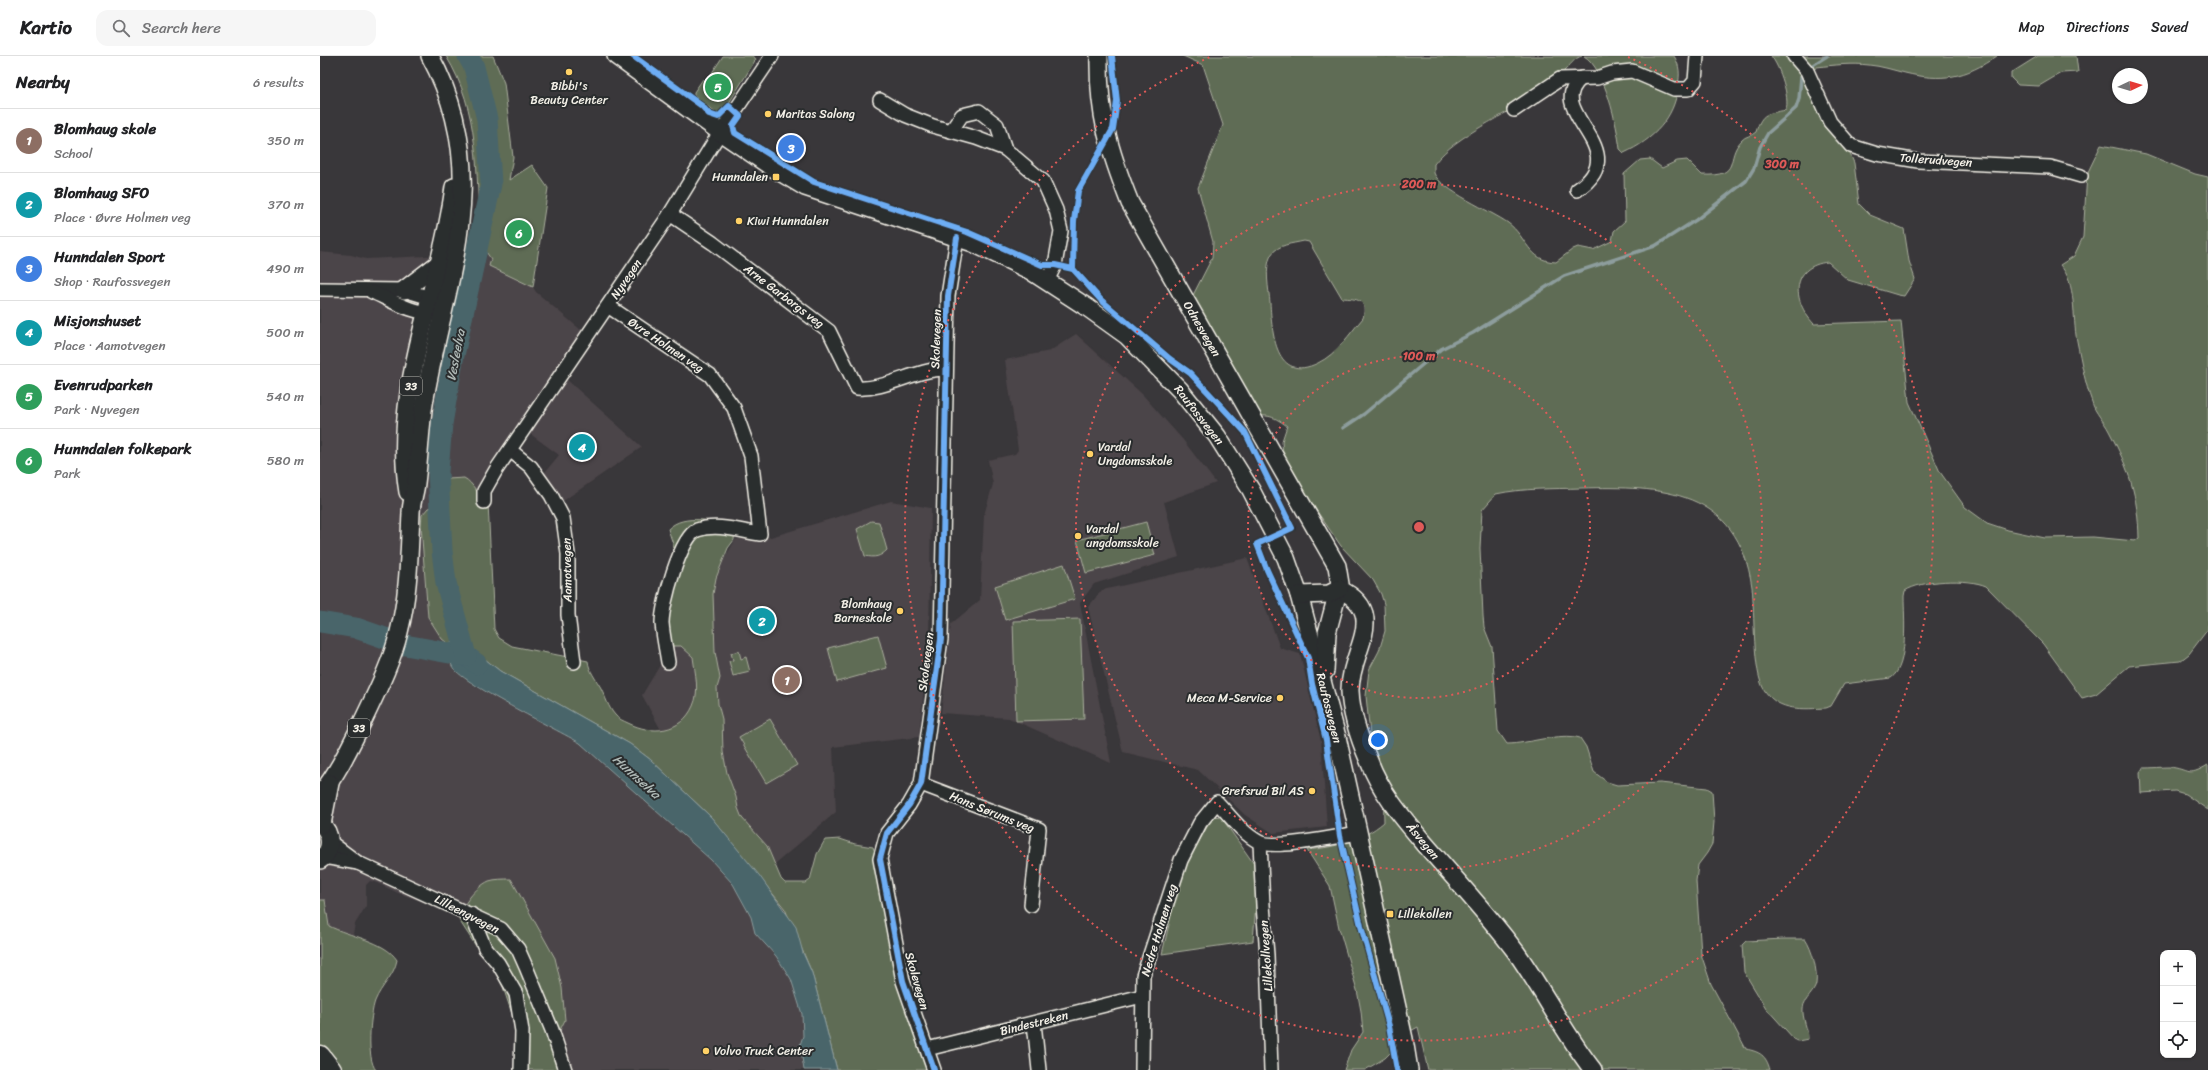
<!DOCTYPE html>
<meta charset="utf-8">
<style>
body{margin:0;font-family:Sriracha,sans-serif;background:#f6f6f6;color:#202124}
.controls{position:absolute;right:12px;bottom:12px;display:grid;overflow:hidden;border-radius:8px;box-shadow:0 1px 3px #0004}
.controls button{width:36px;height:36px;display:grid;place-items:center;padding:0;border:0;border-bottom:1px solid #e0e0e0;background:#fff;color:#202124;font:20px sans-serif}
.compass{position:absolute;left:1792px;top:12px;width:36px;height:36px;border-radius:50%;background:#fff;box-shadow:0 1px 3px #0004;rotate:86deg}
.you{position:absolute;left:1058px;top:684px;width:14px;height:14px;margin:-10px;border:3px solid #fff;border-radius:50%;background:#1a73e8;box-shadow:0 0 0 6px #1a73e833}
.badge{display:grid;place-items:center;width:26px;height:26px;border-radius:50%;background:#0b8043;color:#fff;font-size:13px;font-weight:700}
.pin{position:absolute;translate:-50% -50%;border:2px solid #fff;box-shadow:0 1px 4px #0006}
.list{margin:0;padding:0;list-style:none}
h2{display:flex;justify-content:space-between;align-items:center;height:52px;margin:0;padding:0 16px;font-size:17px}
h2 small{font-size:13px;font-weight:400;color:#757577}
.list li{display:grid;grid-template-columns:26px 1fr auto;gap:12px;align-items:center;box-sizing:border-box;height:64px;padding:0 16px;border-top:1px solid #e0e0e0}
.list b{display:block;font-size:15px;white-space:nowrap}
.list p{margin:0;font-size:13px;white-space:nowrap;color:#757577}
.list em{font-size:13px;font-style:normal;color:#757577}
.icon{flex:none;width:22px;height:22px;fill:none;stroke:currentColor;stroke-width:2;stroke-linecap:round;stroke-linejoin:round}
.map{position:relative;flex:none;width:1888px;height:1014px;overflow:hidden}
header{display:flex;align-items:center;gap:24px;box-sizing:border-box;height:56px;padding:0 20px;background:#fff;border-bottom:1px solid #e0e0e0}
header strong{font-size:19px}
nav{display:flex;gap:22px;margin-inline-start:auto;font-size:14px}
.search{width:280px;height:36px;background:#f6f6f6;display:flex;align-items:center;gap:10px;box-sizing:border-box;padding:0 14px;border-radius:12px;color:#757577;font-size:15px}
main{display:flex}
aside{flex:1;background:#fff}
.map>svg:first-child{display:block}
</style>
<header>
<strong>Kartio</strong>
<div class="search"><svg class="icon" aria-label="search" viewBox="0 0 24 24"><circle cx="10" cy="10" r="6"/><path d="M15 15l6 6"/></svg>Search here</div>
<nav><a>Map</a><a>Directions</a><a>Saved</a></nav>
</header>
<main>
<aside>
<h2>Nearby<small>6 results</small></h2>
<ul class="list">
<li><span class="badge" style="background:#8d6e63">1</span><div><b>Blomhaug skole</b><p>School</p></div><em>350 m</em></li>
<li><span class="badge" style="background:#0f9aa8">2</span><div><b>Blomhaug SFO</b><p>Place · Øvre Holmen veg</p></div><em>370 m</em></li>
<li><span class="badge" style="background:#3f7fe0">3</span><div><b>Hunndalen Sport</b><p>Shop · Raufossvegen</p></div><em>490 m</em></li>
<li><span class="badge" style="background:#0f9aa8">4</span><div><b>Misjonshuset</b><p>Place · Aamotvegen</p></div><em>500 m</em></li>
<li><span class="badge" style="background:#2e9e5b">5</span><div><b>Evenrudparken</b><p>Park · Nyvegen</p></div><em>540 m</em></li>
<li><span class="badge" style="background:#2e9e5b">6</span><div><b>Hunndalen folkepark</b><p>Park</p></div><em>580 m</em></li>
</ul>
</aside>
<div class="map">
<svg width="1888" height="1014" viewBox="0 0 1888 1014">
<rect width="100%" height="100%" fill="#39373a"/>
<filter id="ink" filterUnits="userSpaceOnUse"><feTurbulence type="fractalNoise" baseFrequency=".025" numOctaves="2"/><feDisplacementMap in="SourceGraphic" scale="8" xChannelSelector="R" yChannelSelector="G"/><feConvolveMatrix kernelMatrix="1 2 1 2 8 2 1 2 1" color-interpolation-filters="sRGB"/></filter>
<g filter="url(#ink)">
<!-- built -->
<g fill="#4b4448">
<path d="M 0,196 L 31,199 L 46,203 L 167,197 L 170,202 L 210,226 L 216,236 L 268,280 L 269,285 L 266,295 L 241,328 L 228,349 L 246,323 L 322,391 L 243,445 L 221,421 L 239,399 L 209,377 L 173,430 L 168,446 L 123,448 L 108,452 L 101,470 L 108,561 L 125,586 L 130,589 L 130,599 L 139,618 L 156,631 L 238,673 L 260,687 L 391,804 L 413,828 L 431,861 L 435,877 L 456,900 L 471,923 L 482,958 L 483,980 L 480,989 L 484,1014 L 241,1014 L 238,978 L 245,964 L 242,932 L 235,902 L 203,845 L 197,837 L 194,827 L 158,832 L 145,849 L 139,864 L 129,855 L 78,837 L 55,826 L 50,825 L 46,829 L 46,850 L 35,868 L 33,878 L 23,877 L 9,870 L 7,849 L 5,844 L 0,844 Z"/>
<path d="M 756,278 L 822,338 L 863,384 L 896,427 L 844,446 L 859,501 L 774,528 L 760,547 L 791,707 L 689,662 L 621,657 L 631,568 L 660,544 L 664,459 L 673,428 L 668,404 L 695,398 L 698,394 L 685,304 L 730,295 Z"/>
<path d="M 571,445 L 611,452 L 609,582 L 599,681 L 513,691 L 516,756 L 442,819 L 367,722 L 322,639 L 416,483 L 444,483 Z"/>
<path d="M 927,502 L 960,592 L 980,598 L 1001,685 L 1007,771 L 953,777 L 925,759 L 878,714 L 803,696 L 768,551 L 782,534 Z"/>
</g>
<!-- green -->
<g fill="#5f6c54" stroke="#aaae9e" fill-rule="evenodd">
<path d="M 126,0 L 173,0 L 184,27 L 193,101 L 189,124 L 212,109 L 228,132 L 213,231 L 169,210 L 171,203 L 162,190 L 160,179 C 156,116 160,55 126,0 Z"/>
<path d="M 403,0 L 432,0 L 436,3 L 404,55 L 397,58 L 374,39 L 374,36 L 383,23 L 386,26 Z"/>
<path d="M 863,0 L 1262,0 C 1254,2 1250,10 1244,15 C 1235,24 1224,30 1214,38 C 1183,63 1139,76 1114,108 C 1114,111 1114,114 1114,117 C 1119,133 1173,156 1188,167 C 1207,181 1208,205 1236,206 L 1253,193 L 1258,191 L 1273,194 L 1292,185 L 1294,175 L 1305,165 L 1304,118 L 1320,104 L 1330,103 L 1342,112 L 1357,105 L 1367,104 L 1382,119 C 1423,121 1404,102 1422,84 C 1425,80 1432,80 1436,76 C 1442,56 1447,58 1466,54 C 1470,41 1460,11 1451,0 L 1677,0 C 1645,22 1622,26 1585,17 C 1573,14 1561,10 1549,9 C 1532,7 1514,9 1497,11 L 1493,14 L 1534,107 L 1539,148 L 1550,159 L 1584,173 L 1589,205 L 1595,223 L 1584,240 L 1578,239 L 1528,224 L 1508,206 C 1471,210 1471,244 1494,268 L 1581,265 L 1589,346 L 1620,416 L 1645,451 L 1667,467 L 1688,474 L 1725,482 L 1773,481 L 1815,485 L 1819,482 C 1818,439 1809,413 1789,375 C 1784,365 1775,357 1772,346 C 1765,327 1761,305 1757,285 C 1752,261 1757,227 1740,209 L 1754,200 L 1763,181 L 1767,118 L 1781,89 L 1826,98 L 1875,118 L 1888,121 L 1888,573 L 1869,598 L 1860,605 L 1809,610 L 1776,638 L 1762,642 L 1723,588 L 1666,530 C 1648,522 1601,524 1585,535 L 1584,540 C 1584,561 1589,610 1571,622 L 1524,628 L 1511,650 L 1506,652 C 1484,653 1459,656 1445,635 C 1432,617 1435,556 1432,531 C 1418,433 1342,430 1261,432 C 1233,433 1203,432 1176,438 L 1162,454 L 1160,492 L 1163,560 L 1164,571 L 1172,591 L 1178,675 L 1187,688 C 1208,688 1240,676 1260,682 L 1266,691 L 1274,716 L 1287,726 L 1297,729 L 1340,727 L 1387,732 L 1392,735 L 1394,766 L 1392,788 L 1387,797 L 1378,809 L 1376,825 L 1381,898 L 1391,928 L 1426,993 C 1440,996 1446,999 1450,1014 L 1108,1014 L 1098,971 L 1085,978 L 1080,987 L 1065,1002 L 1045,1014 L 1024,1014 L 1031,994 L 1043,976 L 1041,955 L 1037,934 L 1019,872 L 1010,830 L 987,794 C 1016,791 1042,785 1064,766 L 1063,725 L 1051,688 L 1046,640 L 1049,614 L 1059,595 L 1065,575 L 1064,548 L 1061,538 L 1053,524 L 1021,490 L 985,438 L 963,401 L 962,385 L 967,370 C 951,358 946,359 927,361 L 869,247 L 892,202 L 893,186 L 878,132 L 903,69 L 883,9 ZM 984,185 L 989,186 L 1022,242 C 1037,243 1048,243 1043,262 C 1030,277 1017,298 998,307 C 955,328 952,276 950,247 C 949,233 944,213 951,199 C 958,188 972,188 984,185 Z"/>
<path d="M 1264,0 L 1354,0 C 1360,10 1360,18 1358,30 C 1355,62 1333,84 1304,97 L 1300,93 C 1297,70 1285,12 1264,0 Z"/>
<path d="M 1718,0 L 1756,0 L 1758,16 L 1741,17 L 1719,30 L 1698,29 L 1691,22 L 1691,17 Z"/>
<path d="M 144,422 C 154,427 157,440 168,446 L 174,573 L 179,582 L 192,590 L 268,605 C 269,615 276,623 281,632 C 286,642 288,651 295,659 C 298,663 304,665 308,667 C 332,679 361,677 373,650 C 380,635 375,617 373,601 L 361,590 L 342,590 L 354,503 L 353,488 L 348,473 C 365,456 394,467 415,468 L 414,484 L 408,492 L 396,522 L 393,538 L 395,596 L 400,622 L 397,632 L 398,648 L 402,663 L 403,696 L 407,717 L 416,741 L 418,752 L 422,762 L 447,790 L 461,823 L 465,827 L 486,827 L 490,824 L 497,798 L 505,784 L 520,783 L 535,788 L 553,791 L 557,801 L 591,941 L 615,1014 L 517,1014 L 492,917 L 465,853 L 391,761 L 331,704 L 310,688 L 180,615 L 151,592 L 146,577 L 132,585 L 130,589 L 122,583 L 108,561 L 101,470 L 102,459 L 108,452 L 123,448 L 128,423 Z"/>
<path d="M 551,465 L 559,466 L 567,494 C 560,501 555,502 545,500 L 537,473 Z"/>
<path d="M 826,466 L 835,499 L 766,517 L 757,484 Z"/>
<path d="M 744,508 L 755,543 L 685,564 L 675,530 Z"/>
<path d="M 760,563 L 764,663 L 696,665 L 693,565 Z"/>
<path d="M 558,579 L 567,612 L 517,626 L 508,592 Z"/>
<path d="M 419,595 L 421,603 L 426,601 L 430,616 L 413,620 L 409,605 L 413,604 L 411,597 Z"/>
<path d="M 450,663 L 477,709 L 446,727 L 419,681 Z"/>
<path d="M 1888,709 L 1888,754 L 1865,738 L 1855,735 L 1821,737 L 1820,716 L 1823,712 C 1832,712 1841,711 1849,711 C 1870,713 1866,722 1888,709 Z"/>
<path d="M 893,760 L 901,761 L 934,808 L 936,847 L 933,885 L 842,898 L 861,818 Z"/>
<path d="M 191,823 L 235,902 L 242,932 L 245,964 L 238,978 L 241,1014 L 195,1014 L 196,982 L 195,967 L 183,931 L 174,912 L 163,901 L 139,864 C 141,849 156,831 169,825 C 175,823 184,823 191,823 Z"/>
<path d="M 0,844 L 5,844 L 9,870 C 28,880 65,885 77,904 C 74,920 61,930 55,945 C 50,959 46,1003 56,1014 L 0,1014 Z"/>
<path d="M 1463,883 L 1485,883 C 1492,893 1498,915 1496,928 C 1495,936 1484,943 1483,952 C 1482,963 1488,972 1488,983 L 1478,985 L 1474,983 L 1446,952 L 1424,916 L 1422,889 L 1426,885 Z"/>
</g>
<!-- water -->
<path fill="#48656b" stroke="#8d9d9d" d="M 146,577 L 151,592 L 180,615 L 310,688 L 331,704 L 391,761 L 439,819 L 476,871 L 483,897 L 492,917 L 517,1014 L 484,1014 L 480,989 L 483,980 L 482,958 L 471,923 L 456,900 L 435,877 L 431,861 L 413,828 L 391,804 L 260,687 C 238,674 139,626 132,610 C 129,604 131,596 130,589 L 139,580 Z"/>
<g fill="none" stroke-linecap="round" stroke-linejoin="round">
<!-- stream -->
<g stroke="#8d9d9d" stroke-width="3.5">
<path d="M 1488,12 L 1507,0"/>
<path d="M 1023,372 L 1044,358 L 1121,293 L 1153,277 L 1244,220 L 1335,190 L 1376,164 L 1426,125 L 1434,112 L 1440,91 L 1448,77 L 1476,52 L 1479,43 L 1481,21 L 1485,17"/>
</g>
<!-- river -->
<g stroke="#48656b" stroke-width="21">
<path d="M 0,566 L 36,572 L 85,589 L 146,600 L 157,608"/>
<path d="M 146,600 L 126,527 L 122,495 L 118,415 L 122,368 L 133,304 L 171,128 L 167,63 L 154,11 L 148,0"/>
</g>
<defs>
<g id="minor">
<path d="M 1474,0 L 1487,15 L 1510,66 L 1531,90 L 1557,98 L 1598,105 L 1730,111 L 1761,120"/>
<path d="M 560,44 L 585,59 L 613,70 L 656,82 L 685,93 L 723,125 L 736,154 L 741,175 L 735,209 L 727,225"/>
<path d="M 1194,54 L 1240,23 L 1277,22 L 1292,17 L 1312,15 L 1354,33 L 1368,33 L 1375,25 L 1377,0"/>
<path d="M 631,75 L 642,59 L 659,55 L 677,69 L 685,93"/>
<path d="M 1257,134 C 1318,93 1220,55 1262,22"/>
<path d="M 350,158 L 393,187 L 509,275 L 537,332 C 567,334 595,313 626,313"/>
<path d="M 0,233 L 84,234 L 104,240 L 116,248"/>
<path d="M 52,236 C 71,244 94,259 116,256"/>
<path d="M 288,250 L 390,319 L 414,352 L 431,400 L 440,478 C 420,475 397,467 377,474 C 360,481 342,549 342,567 C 343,580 346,593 348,606"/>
<path d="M 190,394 L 211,411 L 231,439 L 243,462 L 248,498 L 248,559 L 254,606"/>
<path d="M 164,446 L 164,435 L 176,414 L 350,158 L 394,86 L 452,0"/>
<path d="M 601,728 L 719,773 L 711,849"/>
<path d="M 10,786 L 38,807 L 181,873 L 198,893 L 206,911 L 232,974 L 245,1014"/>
<path d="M 940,787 L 943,849 L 947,899 L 951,1014"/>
<path d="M 4,801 L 38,807"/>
<path d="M 151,858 L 165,892 L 178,907 L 196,938 L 202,975 L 201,1014"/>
<path d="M 714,967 L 719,1014"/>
<path d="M 607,993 L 822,940"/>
<path d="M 614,1014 L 583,925 L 560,803 L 567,777 L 589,749 L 601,728 L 621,583 L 628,240 L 637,182"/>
<path d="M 822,1014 L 823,920 L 861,804 L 880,767 L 897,746 C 910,760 922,777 939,786 C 954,794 1019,780 1038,777"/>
</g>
<g id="major">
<path d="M 296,0 L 400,76 L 453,112 L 485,131 L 653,187 L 711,215 L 768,252 L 807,280 L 860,334 L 897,380 L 931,434 L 966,502 L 979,539 L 1017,681 L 1084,983 L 1089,1014"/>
<path d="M 779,0 C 778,58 789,94 810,147 L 1017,510 L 1020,528 L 1007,577 L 1005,615"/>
<path d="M 84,234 L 118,208"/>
<path d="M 88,436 C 71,333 121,232 134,131"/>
<path d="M 1019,533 C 1071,557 1029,595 1030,635 C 1031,658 1040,684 1049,705 C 1061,737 1083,762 1104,787 C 1135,823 1167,857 1196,896 C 1223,934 1244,977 1273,1014"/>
<path d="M 979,539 L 1009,538 L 1019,533"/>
<path d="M 0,739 C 17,718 29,693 41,669 C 55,639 71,609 79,576 C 89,537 89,498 91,457 C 91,447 95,437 96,427 C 99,403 100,378 103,354 C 122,229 177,123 110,0"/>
<path d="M 0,767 C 12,777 13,795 0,804"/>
<path d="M 2,768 L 10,727"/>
</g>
<path id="highway" d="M 0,1000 L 11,1014"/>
</defs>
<!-- minor casing -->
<use href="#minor" stroke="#f4f1e8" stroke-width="16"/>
<!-- major casing -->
<use href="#major" stroke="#f4f1e8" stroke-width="20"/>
<!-- highway casing -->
<use href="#highway" stroke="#f4f1e8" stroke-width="23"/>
<!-- minor -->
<use href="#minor" stroke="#2a2d2e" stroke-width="13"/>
<!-- major -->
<use href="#major" stroke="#2a2d2e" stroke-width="17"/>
<!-- highway -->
<use href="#highway" stroke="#2a2d2e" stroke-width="20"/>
<defs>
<g id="cycleway">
<path d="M 313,0 L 382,50 L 389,58 L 398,61 L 409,50 L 420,60 L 413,70 L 415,77 L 494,126 L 647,176 L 722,209 L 735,209 L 753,213 L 781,244 L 850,303 L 870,317 L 902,351 L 925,376 L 972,472 L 937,488 L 947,514 L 988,602 L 992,628 L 1006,684 L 1020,780 L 1041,870 L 1069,970 L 1077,1014"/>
<path d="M 753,213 L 754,165 L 758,135 L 793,73 L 797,45 L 792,0"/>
<path d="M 614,1014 L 583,925 L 560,803 L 567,777 L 589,749 L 601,728 L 621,583 L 628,240 L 637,182"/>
</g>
</defs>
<!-- cycleway casing -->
<use href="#cycleway" stroke="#2a2d2e" stroke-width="8"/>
<!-- cycleway -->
<use href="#cycleway" stroke="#6dadf4" stroke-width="6"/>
</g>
</g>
<!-- distance rings -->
<g fill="none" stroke="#de5a58" stroke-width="2" stroke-dasharray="2 4">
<circle cx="1099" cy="471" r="171"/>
<circle cx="1099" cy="471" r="343"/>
<path d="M1308 1A514 514 0 1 1 890 1"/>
</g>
<!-- markers -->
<g fill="#ffd166" stroke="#2a2d2e" stroke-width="1.5">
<circle cx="249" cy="16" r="4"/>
<circle cx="448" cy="58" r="4"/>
<rect x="452" y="117" width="8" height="8" rx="2"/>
<circle cx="419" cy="165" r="4"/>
<circle cx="770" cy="398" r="4"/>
<circle cx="758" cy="480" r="4"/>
<circle cx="580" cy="555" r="4"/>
<circle cx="960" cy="642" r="4"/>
<circle cx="992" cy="735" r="4"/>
<rect x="1066" y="854" width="8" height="8" rx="2"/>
<circle cx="386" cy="995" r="4"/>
</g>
<g text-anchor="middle" stroke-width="4" stroke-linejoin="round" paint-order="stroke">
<!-- shield labels -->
<g fill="#2a2d2e" stroke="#b7b6b0" stroke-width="1">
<rect x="80" y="321" width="22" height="18" rx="3"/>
<rect x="28" y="663" width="22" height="18" rx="3"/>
</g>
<g font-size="11" font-weight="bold" fill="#f4f1e8">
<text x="91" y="334">33</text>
<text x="39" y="676">33</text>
</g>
<!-- poi labels -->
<g font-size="12" fill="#f4f1e8" stroke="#2a2d2e" text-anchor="start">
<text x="249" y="34" text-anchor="middle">Bibbi's<tspan x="249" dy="14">Beauty Center</tspan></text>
<text x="456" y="62">Maritas Salong</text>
<text x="448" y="125" text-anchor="end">Hunndalen</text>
<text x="427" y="169">Kiwi Hunndalen</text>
<text x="778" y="395">Vardal<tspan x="778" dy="14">Ungdomsskole</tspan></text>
<text x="766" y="477">Vardal<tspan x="766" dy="14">ungdomsskole</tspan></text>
<text x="572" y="552" text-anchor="end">Blomhaug<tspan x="572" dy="14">Barneskole</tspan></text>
<text x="952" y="646" text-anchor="end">Meca M-Service</text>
<text x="984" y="739" text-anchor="end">Grefsrud Bil AS</text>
<text x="1078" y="862">Lillekollen</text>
<text x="394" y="999">Volvo Truck Center</text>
</g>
<!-- street labels -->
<g font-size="12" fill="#f4f1e8" stroke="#2a2d2e">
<text transform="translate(1616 104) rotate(4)" y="4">Tollerudvegen</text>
<text transform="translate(306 223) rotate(-56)" y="4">Nyvegen</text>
<text transform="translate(464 240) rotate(37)" y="4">Arne Garborgs veg</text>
<text transform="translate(882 273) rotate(60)" y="4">Odnesvegen</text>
<text transform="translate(616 283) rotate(-88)" y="4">Skolevegen</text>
<text transform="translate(346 289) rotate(34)" y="4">Øvre Holmen veg</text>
<text transform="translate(879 359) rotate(52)" y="4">Raufossvegen</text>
<text transform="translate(247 514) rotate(-91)" y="4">Aamotvegen</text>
<text transform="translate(606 606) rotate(-83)" y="4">Skolevegen</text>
<text transform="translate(1009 652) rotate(76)" y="4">Raufossvegen</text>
<text transform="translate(672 756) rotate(22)" y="4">Hans Sørums veg</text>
<text transform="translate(1103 785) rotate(50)" y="4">Åsvegen</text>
<text transform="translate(147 858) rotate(27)" y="4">Lilleengvegen</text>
<text transform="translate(839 874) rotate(-73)" y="4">Nedre Holmen veg</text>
<text transform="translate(946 900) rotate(-94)" y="4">Lillekollvegen</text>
<text transform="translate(597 925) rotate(74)" y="4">Skolevegen</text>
<text transform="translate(714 967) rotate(-14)" y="4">Bindestreken</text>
</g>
<!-- water labels -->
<g font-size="13" font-style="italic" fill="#afb9b6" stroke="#2a2d2e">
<text transform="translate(135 299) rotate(-79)" y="5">Vesleelva</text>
<text transform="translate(317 720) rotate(42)" y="5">Hunnselva</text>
</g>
</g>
<circle cx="1099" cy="471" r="6" fill="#de5a58" stroke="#2a2d2e" stroke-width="2"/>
<g font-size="12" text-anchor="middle" font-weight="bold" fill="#de5a58" stroke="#2a2d2e" stroke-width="4" stroke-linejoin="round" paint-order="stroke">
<text x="1462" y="112">300 m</text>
<text x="1099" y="132">200 m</text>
<text x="1099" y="304">100 m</text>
</g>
</svg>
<div class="controls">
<button>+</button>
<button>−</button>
<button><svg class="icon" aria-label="locate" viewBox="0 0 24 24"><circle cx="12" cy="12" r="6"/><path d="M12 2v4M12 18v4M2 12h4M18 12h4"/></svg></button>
</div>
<svg class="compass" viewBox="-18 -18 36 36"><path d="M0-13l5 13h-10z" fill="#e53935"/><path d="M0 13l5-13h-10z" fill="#757577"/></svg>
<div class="you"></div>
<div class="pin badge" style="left:467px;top:624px;background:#8d6e63">1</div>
<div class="pin badge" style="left:442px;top:565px;background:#0f9aa8">2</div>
<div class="pin badge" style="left:471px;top:92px;background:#3f7fe0">3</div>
<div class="pin badge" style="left:262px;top:391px;background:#0f9aa8">4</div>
<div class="pin badge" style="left:398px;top:31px;background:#2e9e5b">5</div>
<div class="pin badge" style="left:199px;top:177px;background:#2e9e5b">6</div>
</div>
</main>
